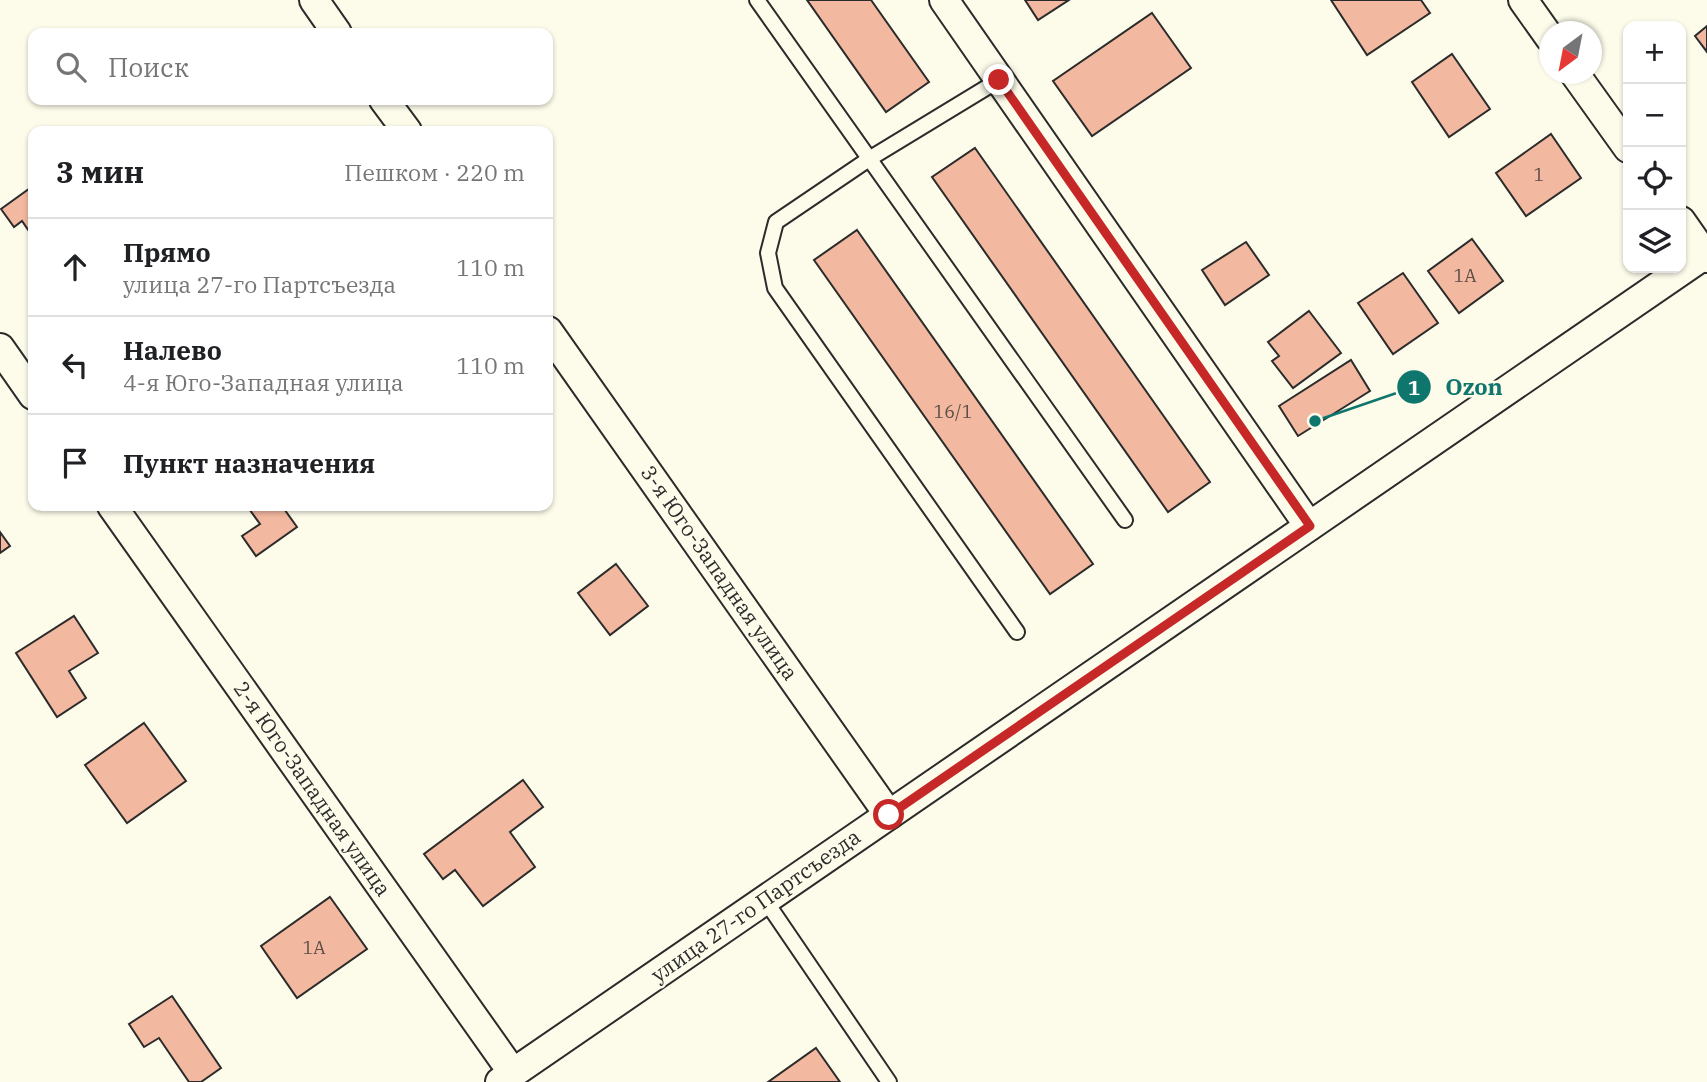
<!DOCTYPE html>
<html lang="ru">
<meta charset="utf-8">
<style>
body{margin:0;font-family:"IBM Plex Serif",serif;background:#f6f6f6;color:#202124}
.controls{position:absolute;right:21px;top:21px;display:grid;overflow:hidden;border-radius:14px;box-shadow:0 2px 5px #0004}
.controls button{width:63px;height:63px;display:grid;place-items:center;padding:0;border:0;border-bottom:2px solid #e0e0e0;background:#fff;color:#202124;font:35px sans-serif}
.compass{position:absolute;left:1539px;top:21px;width:63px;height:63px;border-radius:50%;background:#fff;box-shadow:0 2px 5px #0004;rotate:212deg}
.stop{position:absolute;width:21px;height:21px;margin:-16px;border:5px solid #c62828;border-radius:50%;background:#fff}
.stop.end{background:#c62828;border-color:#fff;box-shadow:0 2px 7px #0008}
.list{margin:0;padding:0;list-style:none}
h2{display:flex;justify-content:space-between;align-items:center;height:91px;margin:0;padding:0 28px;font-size:30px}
h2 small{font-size:23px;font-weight:400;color:#757577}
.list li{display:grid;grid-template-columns:46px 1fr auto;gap:21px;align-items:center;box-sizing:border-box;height:98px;padding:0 28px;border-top:2px solid #e0e0e0}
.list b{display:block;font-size:26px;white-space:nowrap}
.list p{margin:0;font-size:23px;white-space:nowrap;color:#757577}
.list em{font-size:23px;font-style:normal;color:#757577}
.icon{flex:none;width:38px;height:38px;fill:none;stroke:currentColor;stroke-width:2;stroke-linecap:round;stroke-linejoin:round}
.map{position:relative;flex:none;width:1707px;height:1082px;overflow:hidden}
.search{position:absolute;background:#fff;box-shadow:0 2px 5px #0004;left:28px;top:28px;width:525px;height:77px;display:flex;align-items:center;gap:18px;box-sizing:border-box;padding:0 24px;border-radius:14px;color:#757577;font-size:26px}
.panel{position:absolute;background:#fff;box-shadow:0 2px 5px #0004;left:28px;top:126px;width:525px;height:385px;border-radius:14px}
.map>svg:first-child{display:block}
</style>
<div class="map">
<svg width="1707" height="1082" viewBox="0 0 1707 1082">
<rect width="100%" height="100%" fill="#fdfbea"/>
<!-- building -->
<g fill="#f2b8a0" stroke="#2b2b2b" stroke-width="2">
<path d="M 807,0 L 871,0 L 929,82 L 886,112 Z"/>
<path d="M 1025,0 L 1069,0 L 1038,20 Z"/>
<path d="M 1331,0 L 1421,0 L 1430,13 L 1367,55 Z"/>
<path d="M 1152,13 L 1191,68 L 1092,136 L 1053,81 Z"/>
<path d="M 1707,26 L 1707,52 L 1695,36 Z"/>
<path d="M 1452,54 L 1490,109 L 1449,137 L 1412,82 Z"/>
<path d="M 1551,134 L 1581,178 L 1526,216 L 1496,173 Z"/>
<path d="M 975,148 L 1210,482 L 1168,512 L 932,177 Z"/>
<path d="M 33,186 L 33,237 L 22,221 L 14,227 L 1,209 Z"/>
<path d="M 857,230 L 1093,564 L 1050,594 L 814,260 Z"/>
<path d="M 1472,239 L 1503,281 L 1459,313 L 1428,271 Z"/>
<path d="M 1246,242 L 1269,275 L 1225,305 L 1202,270 Z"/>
<path d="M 1403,273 L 1438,323 L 1393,354 L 1358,303 Z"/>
<path d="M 1309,311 L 1341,353 L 1293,388 L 1272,361 L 1279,356 L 1268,342 Z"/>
<path d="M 1351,360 L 1370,391 L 1298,436 L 1279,406 Z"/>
<path d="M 247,506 L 282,506 L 297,527 L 256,556 L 242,536 L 260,524 Z"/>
<path d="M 0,532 L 10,546 L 0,553 Z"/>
<path d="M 616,564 L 648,606 L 610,635 L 578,593 Z"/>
<path d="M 74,616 L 98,653 L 69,671 L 86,698 L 57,717 L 16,653 Z"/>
<path d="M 144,723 L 186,781 L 127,823 L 85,765 Z"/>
<path d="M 523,780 L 543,807 L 510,832 L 535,867 L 483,906 L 455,870 L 443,879 L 424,854 Z"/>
<path d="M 330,897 L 367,949 L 297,998 L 261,946 Z"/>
<path d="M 172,996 L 221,1068 L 201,1082 L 189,1082 L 159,1038 L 144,1047 L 129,1024 Z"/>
<path d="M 816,1048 L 840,1082 L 768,1082 Z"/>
</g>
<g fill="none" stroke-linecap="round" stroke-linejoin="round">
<defs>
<g id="service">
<path d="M 757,0 L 1125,520"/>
<path d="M 999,80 L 869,159 L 776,222 L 768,253 L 775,288 L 1017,632"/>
<path d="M 765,900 L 889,1082"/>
</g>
<g id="minor">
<path d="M 314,0 L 337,33"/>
<path d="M 944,0 L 1309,526"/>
<path d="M 1523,0 L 1550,38"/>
<path d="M 1575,74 L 1628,148"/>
<path d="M 384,100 L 407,131"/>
<path d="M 1681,221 L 1707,258"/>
<path d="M 548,331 L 889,815"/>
<path d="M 0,348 L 33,395"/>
<path d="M 112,506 L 513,1073"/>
<path d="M 500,1082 L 1707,253"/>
</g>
</defs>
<!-- service casing -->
<use href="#service" stroke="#2b2b2b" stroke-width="18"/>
<!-- minor casing -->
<use href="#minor" stroke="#2b2b2b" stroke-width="32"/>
<!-- service -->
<use href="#service" stroke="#fdfbea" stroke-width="14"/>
<!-- minor -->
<use href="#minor" stroke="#fdfbea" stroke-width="28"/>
</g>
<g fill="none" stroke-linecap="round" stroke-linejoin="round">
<!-- route -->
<path stroke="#c62828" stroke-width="9" d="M 889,815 L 1310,526 L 999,80"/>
</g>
<g text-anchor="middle" stroke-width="5" stroke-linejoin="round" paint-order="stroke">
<!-- number labels -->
<g font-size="18" fill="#5d4e48">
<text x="1539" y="181">1</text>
<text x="1465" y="282">1А</text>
<text x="953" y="418">16/1</text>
<text x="314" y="954">1А</text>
</g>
<!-- street labels -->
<g font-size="21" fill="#2b2b2b" stroke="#fdfbea">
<text transform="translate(719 573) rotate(55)" y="7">3-я Юго-Западная улица</text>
<text transform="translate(312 789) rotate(55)" y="7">2-я Юго-Западная улица</text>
<text transform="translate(756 906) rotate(-35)" y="7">улица 27-го Партсъезда</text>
</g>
</g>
<!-- callouts -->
<path fill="none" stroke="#0f766e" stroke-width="2.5" d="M1315 421L1414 387"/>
<g fill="#0f766e" stroke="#fdfbea" stroke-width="2.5">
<circle cx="1315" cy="421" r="7"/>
<circle cx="1414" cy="387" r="18"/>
</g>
<g font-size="21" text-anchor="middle" font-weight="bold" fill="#fff">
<text x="1414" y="395">1</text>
</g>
<g font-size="23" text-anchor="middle" font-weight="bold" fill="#0f766e" stroke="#fdfbea" stroke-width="5" stroke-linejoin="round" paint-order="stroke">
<text x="1474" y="395">Ozon</text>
</g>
</svg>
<div class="controls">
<button>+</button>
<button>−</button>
<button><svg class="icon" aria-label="locate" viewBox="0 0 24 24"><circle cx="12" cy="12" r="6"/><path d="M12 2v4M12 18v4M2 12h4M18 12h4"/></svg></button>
<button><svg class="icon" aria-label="layers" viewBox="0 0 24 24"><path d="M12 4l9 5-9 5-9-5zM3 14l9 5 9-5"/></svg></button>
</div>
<svg class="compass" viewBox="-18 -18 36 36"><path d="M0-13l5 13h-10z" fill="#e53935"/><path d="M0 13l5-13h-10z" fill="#757577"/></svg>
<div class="stop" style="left:889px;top:815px"></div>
<div class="stop end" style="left:999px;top:80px"></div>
<div class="search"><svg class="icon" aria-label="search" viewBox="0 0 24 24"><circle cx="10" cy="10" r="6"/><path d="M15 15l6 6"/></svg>Поиск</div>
<section class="panel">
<h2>3 мин<small>Пешком · 220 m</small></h2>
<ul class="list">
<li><svg class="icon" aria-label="ahead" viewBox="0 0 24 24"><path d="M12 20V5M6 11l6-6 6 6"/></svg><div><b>Прямо</b><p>улица 27-го Партсъезда</p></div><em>110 m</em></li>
<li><svg class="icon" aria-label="left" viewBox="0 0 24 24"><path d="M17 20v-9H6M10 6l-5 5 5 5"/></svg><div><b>Налево</b><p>4-я Юго-Западная улица</p></div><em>110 m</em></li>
<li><svg class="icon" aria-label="arrive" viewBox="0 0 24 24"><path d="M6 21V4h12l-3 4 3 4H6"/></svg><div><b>Пункт назначения</b></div></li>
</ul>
</section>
</div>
